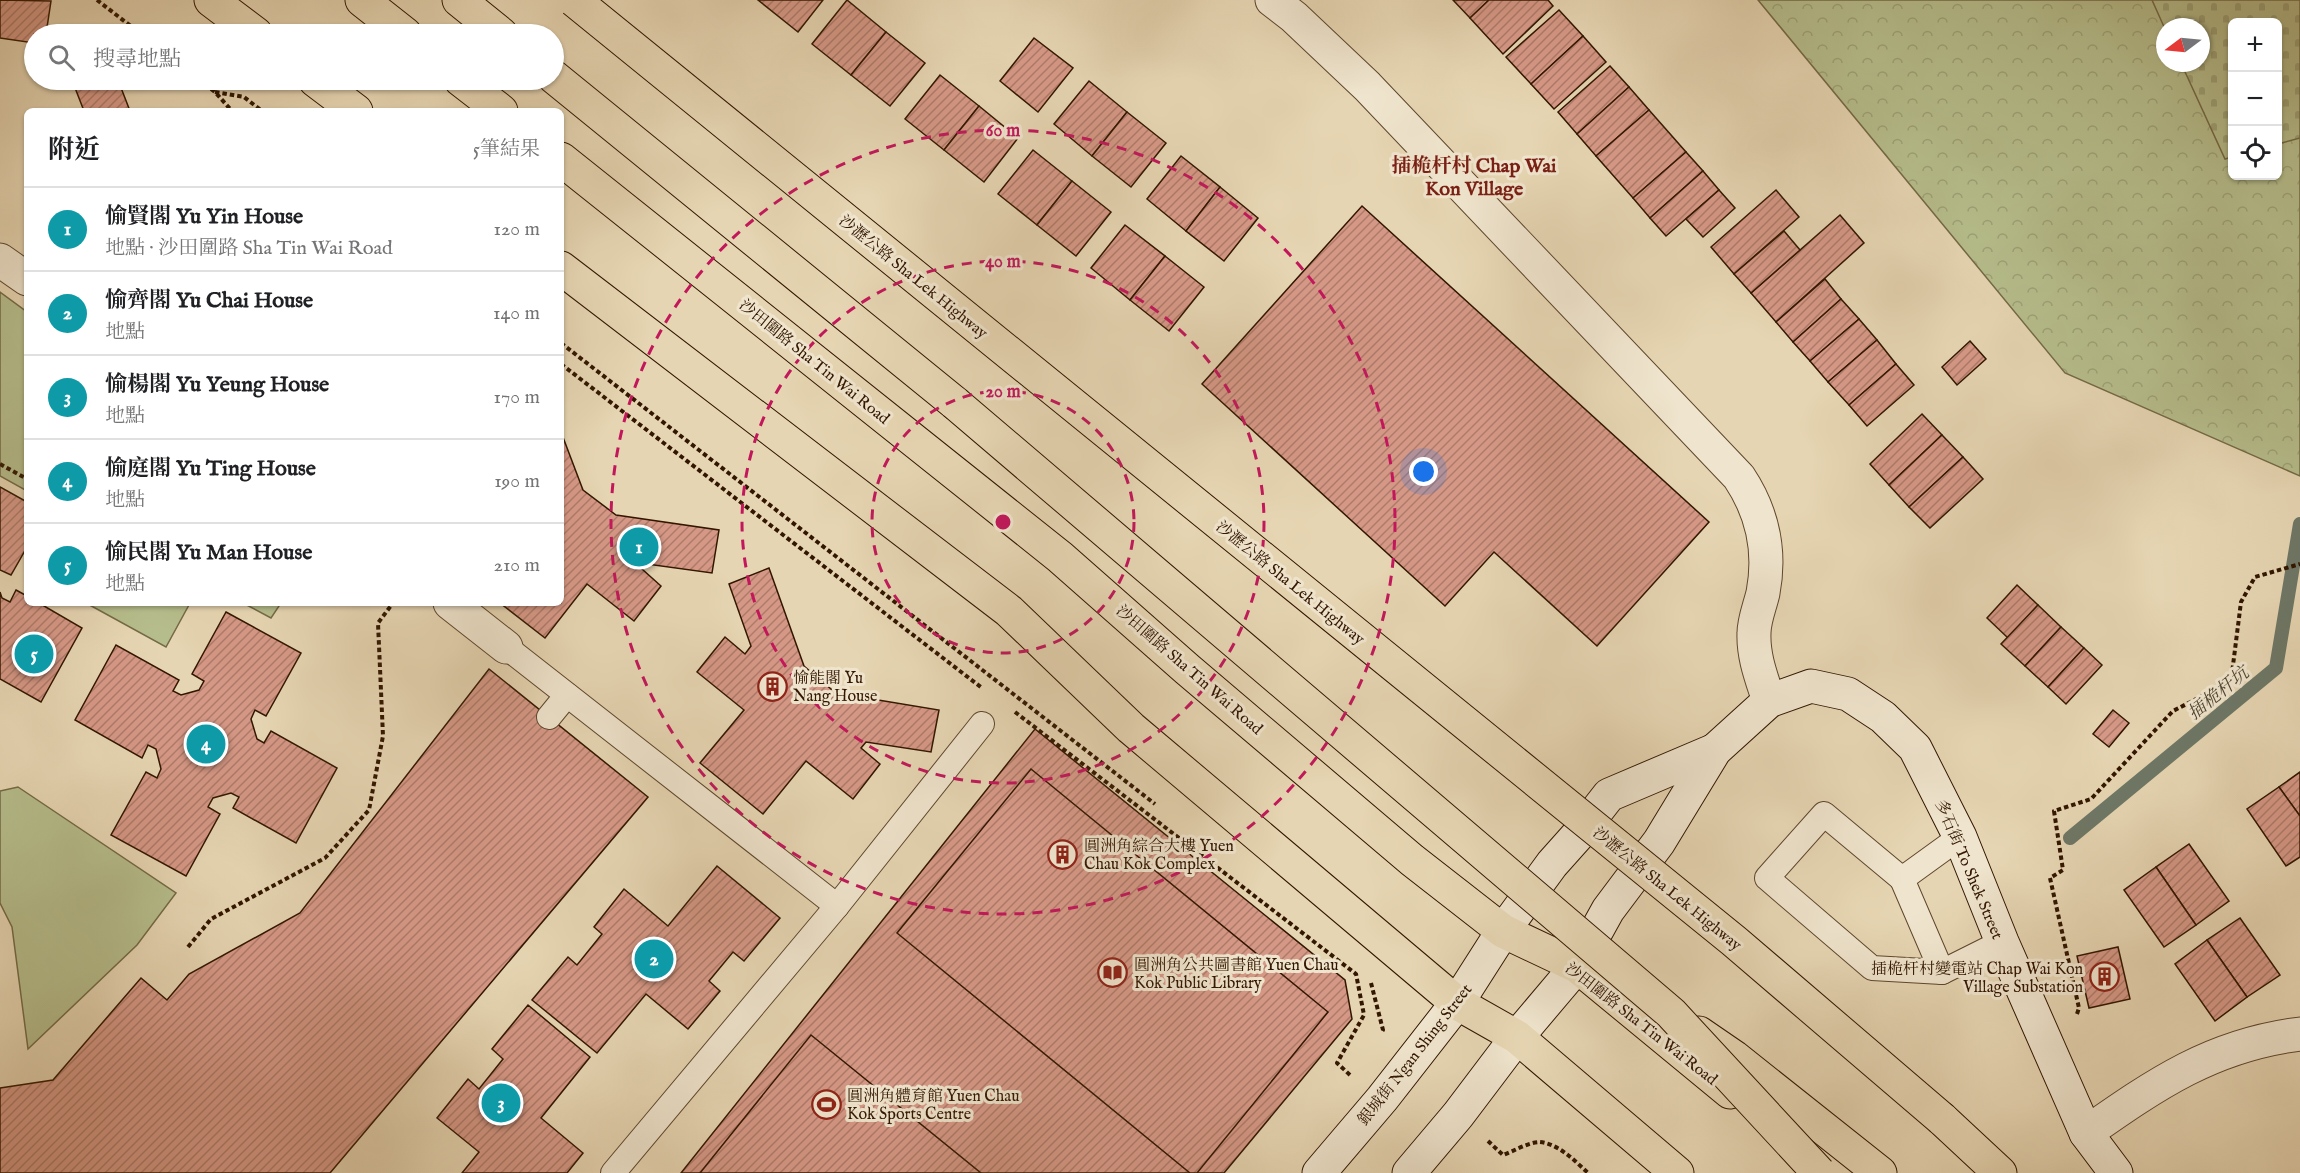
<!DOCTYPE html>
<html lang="zh-TW">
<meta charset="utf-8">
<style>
body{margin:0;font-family:"IM FELL English","Noto Serif TC",serif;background:#f2f2f2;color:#202124}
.controls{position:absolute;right:18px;top:18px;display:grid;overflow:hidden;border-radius:9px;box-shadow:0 2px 4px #0004}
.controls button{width:54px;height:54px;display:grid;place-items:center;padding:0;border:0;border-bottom:2px solid #e0e0e0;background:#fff;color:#202124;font:30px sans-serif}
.compass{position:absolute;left:2156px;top:18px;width:54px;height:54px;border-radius:50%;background:#fff;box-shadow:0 2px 4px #0004;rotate:254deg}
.you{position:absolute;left:1424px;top:472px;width:21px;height:21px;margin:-15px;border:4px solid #fff;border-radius:50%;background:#1a73e8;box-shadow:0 0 0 9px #1a73e833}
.badge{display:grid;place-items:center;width:39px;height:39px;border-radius:50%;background:#2563eb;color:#fff;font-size:20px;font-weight:700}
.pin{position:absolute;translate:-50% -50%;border:3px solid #fff;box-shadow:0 2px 6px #0006}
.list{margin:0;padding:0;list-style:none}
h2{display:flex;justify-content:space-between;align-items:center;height:78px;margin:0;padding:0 24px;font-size:26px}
h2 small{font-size:20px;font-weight:400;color:#757577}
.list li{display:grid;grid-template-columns:39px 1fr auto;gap:18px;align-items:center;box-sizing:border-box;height:84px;padding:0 24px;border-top:2px solid #e0e0e0}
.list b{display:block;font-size:22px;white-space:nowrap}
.list p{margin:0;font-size:20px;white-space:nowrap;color:#757577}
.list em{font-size:20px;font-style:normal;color:#757577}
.icon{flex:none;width:33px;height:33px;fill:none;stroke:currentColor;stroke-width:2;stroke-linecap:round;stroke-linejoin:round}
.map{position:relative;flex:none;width:2300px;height:1173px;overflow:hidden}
.search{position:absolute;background:#fff;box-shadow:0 2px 4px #0004;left:24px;top:24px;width:540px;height:66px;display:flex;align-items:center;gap:15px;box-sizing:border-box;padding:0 21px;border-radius:33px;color:#757577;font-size:22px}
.panel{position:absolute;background:#fff;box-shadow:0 2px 4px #0004;left:24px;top:108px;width:540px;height:498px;border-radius:9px}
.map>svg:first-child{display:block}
</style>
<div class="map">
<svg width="2300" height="1173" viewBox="0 0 2300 1173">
<defs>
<pattern id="forest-crowns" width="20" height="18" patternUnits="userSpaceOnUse" patternTransform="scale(1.5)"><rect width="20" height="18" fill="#b6bd8c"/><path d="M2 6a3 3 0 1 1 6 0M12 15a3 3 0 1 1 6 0" fill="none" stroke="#9da277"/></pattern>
<pattern id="cemetery-stones" width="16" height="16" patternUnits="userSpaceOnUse" patternTransform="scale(1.5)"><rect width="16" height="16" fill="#b6bd8c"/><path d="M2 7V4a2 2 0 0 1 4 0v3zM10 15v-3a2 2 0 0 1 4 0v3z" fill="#9da277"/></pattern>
<pattern id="building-hatch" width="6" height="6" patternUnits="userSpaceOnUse" patternTransform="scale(1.5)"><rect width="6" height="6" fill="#d69886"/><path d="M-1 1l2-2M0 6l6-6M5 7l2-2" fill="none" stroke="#ae7b6b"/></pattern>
</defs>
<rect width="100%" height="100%" fill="#e6d5b2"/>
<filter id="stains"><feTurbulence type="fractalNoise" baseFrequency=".00333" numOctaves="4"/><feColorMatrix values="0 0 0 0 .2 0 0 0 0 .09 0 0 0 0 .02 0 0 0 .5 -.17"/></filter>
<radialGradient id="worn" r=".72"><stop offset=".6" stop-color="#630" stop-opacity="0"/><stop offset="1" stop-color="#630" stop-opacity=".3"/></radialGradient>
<!-- forest -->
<path fill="url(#forest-crowns)" stroke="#746a46" stroke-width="1.5" fill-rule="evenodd" d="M 1758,0 L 2300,0 L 2300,476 L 2065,373 ZM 2232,22 L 2278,22 L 2278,176 L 2232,176 ZM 2165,27 L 2201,27 L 2201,63 L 2165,63 Z"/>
<!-- cemetery -->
<path fill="url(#cemetery-stones)" stroke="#746a46" stroke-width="1.5" d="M 2152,0 L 2300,0 L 2300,138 L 2278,144 L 2278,22 L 2232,22 L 2232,157 L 2225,159 L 2181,63 L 2201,63 L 2201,27 L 2165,27 L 2165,29 Z"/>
<!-- green -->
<g fill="#b6bd8c" stroke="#746a46" stroke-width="1.5">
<path d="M 0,292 L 27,312 L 27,491 L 0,476 Z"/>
<path d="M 86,603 L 190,603 L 166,647 Z"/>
<path d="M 243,603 L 281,603 L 271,618 Z"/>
<path d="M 18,787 L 176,893 L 137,945 L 28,1049 L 12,927 L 0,903 L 0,791 Z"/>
</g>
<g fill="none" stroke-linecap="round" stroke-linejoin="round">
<!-- stream -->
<path stroke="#6e7867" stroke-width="14" d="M 2070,838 L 2276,668 L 2300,524"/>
</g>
<!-- building -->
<g fill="url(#building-hatch)" stroke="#321600" stroke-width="1.5">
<path d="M 0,0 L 51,1 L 46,34 L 34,34 L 34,43 L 0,38 Z"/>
<path d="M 758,0 L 823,0 L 798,32 Z"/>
<path d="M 847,0 L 886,32 L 851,75 L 812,44 Z"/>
<path d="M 1453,0 L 1489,0 L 1470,18 Z"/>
<path d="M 1489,0 L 1548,0 L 1553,6 L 1503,54 L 1470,18 Z"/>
<path d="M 1559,10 L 1583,36 L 1531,84 L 1506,57 Z"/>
<path d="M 886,32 L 925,63 L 890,106 L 851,75 Z"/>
<path d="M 1583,36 L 1606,62 L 1554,109 L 1531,84 Z"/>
<path d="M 1034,38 L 1073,68 L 1038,112 L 1000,81 Z"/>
<path d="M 1610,66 L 1629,87 L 1577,134 L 1558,112 Z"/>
<path d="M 940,75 L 979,106 L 944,150 L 905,119 Z"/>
<path d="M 72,80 L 118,80 L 130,111 L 84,111 Z"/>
<path d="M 1089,81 L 1127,112 L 1092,156 L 1054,124 Z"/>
<path d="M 1629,87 L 1649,110 L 1596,156 L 1577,134 Z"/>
<path d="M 979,106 L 1018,138 L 984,182 L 944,150 Z"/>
<path d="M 1649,110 L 1686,152 L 1633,198 L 1596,156 Z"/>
<path d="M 1127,112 L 1166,143 L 1131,187 L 1092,156 Z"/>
<path d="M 1033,150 L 1072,181 L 1037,225 L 998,194 Z"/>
<path d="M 1686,152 L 1703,171 L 1650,218 L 1633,198 Z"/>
<path d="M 1181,156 L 1220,187 L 1186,231 L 1147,199 Z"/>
<path d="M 1703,171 L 1719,190 L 1666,236 L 1650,218 Z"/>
<path d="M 1072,181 L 1111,212 L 1076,256 L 1037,225 Z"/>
<path d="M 1220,187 L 1258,218 L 1224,261 L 1186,231 Z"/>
<path d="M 1719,190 L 1735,208 L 1703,237 L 1686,219 Z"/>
<path d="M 1776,190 L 1799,217 L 1734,274 L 1711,247 Z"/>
<path d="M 1362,206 L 1709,522 L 1597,646 L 1494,552 L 1445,606 L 1202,384 Z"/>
<path d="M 1840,215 L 1864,243 L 1776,322 L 1751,293 Z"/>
<path d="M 1125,225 L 1165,256 L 1130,300 L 1091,268 Z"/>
<path d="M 1784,231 L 1800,250 L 1751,293 L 1734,274 Z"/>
<path d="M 1165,256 L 1204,287 L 1169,331 L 1130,300 Z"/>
<path d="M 1825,279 L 1841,299 L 1793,342 L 1776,322 Z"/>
<path d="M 1841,299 L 1859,319 L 1810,361 L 1793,342 Z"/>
<path d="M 1859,319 L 1877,340 L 1828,382 L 1810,361 Z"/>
<path d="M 1877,340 L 1896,364 L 1849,405 L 1828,382 Z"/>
<path d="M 1970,341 L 1986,359 L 1957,385 L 1942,367 Z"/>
<path d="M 1896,364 L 1914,385 L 1867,426 L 1849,405 Z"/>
<path d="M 1922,414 L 1942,435 L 1889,485 L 1870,464 Z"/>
<path d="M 561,432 L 583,490 L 616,515 L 719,530 L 712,573 L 647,564 L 642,569 L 661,586 L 634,621 L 587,584 L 545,638 L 500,603 L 561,603 Z"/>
<path d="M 1942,435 L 1963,457 L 1909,507 L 1889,485 Z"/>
<path d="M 1963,457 L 1983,479 L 1930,528 L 1909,507 Z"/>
<path d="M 0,487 L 27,502 L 27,547 L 11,575 L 0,570 Z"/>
<path d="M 769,568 L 804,666 L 820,680 L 836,693 L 939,710 L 931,752 L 866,742 L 861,748 L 880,764 L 853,799 L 806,761 L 763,814 L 700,763 L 744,710 L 697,672 L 725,637 L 745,654 L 751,646 L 729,584 Z"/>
<path d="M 2017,585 L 2038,605 L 2008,638 L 1987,618 Z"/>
<path d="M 16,590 L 27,596 L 27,603 L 39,603 L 82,628 L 41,702 L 0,679 L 0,592 L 2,598 L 10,602 Z"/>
<path d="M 2038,605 L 2061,627 L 2025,666 L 2001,644 Z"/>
<path d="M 226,612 L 301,653 L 266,716 L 255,710 L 251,719 L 257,739 L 264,743 L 271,731 L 337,768 L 296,843 L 233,808 L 239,797 L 231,793 L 213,798 L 208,807 L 220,814 L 186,876 L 111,835 L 146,772 L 157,778 L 161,769 L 156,749 L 148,745 L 142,758 L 75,720 L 116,645 L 179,680 L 173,691 L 181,695 L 199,690 L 204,681 L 192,674 Z"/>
<path d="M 2061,627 L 2084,648 L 2048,687 L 2025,666 Z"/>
<path d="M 2084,648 L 2102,665 L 2066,704 L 2048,687 Z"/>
<path d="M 489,669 L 648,797 L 330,1173 L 0,1173 L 0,1088 L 53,1080 L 141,978 L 167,1000 L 189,974 L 300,913 Z"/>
<path d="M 2113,710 L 2129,723 L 2109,747 L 2093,734 Z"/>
<path d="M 1035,729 L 1345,980 L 1352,1019 L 1224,1173 L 681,1173 Z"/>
<path d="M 1031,769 L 1328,1012 L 1197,1173 L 1190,1173 L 897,933 Z"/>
<path d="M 2300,772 L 2300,816 L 2279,787 Z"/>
<path d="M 2279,787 L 2300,816 L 2300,857 L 2286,866 L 2247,809 Z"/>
<path d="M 2189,844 L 2229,901 L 2196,925 L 2156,867 Z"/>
<path d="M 717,866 L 780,918 L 744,961 L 733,952 L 709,981 L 720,991 L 688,1029 L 646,994 L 597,1053 L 532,1000 L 568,957 L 577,965 L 602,934 L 594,927 L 624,889 L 668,926 Z"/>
<path d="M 2156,867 L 2196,925 L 2164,947 L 2124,890 Z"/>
<path d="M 2240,918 L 2280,975 L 2247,997 L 2207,940 Z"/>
<path d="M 2207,940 L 2247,997 L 2215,1021 L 2175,964 Z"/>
<path d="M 2118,947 L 2130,999 L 2089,1008 L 2077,956 Z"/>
<path d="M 528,1005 L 590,1057 L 541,1118 L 583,1153 L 567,1173 L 462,1173 L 479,1152 L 437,1118 L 468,1079 L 479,1089 L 503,1059 L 492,1049 Z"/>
<path d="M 811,1035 L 981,1173 L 700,1173 Z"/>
</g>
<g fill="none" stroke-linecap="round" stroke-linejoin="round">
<defs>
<g id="lane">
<path d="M 506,647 L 837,906"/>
<path d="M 549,717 L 567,695"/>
<path d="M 1960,837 L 1902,879 L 1824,814 L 1767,878 L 1872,968 L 1942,972 L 2002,942"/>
<path d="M 1902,879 L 1942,972"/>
<path d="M 613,1173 L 837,906 L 982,724"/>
</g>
<g id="street">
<path d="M 1272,0 L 1294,17 L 1367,86 L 1739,477 C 1763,513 1771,551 1763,593 C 1760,606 1754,620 1754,633 C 1753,657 1762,679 1769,701"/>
<path d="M 0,260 L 27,279"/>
<path d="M 450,603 L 506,647"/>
<path d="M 2086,1133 C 2156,1084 2212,1045 2300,1034"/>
</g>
<g id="secondary">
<path d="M 1319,1173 L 1382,1099 L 1457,1003 L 1503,931 L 1552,864 L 1577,836 L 1609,795 L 1715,750"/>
<path d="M 1409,1173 L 1458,1115 L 1517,1037 L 1577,966 L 1608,910 L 1659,842 L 1715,750 L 1769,701 L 1811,686 L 1848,694 L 1883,717 L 1915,748 L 1960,837 L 2002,942 L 2086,1133 L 2116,1173"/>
</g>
<g id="primary">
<path d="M 211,0 L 256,34"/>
<path d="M 362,0 L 405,34"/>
<path d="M 315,80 L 356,111"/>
<path d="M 461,80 L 501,111"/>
<path d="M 561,159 L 1060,557 L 1187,669 L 1412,860 L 1503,931 L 1577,966 L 1730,1092"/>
<path d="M 561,268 L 1009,611 L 1131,728 L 1457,1003 L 1517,1037 L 1677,1173"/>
</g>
<g id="highway">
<path d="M 459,0 L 501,34"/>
<path d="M 554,77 L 955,403"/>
<path d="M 1699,1033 L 1734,1057 L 1880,1173"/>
<path d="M 1942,1119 L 2000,1173"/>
</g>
</defs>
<!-- lane casing -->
<use href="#lane" stroke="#5f462c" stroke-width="26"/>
<!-- street casing -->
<use href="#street" stroke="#5f462c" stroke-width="35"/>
<!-- secondary casing -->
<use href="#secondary" stroke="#321600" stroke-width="35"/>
<!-- primary casing -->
<use href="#primary" stroke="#321600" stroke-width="35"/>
<!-- highway casing -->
<use href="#highway" stroke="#321600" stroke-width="35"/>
<!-- path -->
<g stroke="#321600" stroke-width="4" stroke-dasharray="4.5 3" stroke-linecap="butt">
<path d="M 97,0 L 141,34"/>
<path d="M 199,80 L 215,92 L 232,111"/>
<path d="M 215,92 L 244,97 L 262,111"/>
<path d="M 561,343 L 1155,804"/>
<path d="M 561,364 L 982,688"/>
<path d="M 0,464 L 27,479"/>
<path d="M 1015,712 L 1356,974 L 1364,1015 L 1337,1063 L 1350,1075"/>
<path d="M 188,947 L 211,919 L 325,858 L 369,810 L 383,736 L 378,623 L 393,603"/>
<path d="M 1371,983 L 1383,1030 L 1381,1033"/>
<path d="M 2077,1014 L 2079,1008 L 2050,878 L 2063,870 L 2054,811 L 2091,799 L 2173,711 L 2231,681 L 2241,602 L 2255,577 L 2300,564"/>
<path d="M 1488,1141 L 1503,1155 C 1514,1151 1529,1142 1540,1142 C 1559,1144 1575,1161 1588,1173"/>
</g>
<!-- lane -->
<use href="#lane" stroke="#efe4cd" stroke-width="24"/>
<!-- street -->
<use href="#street" stroke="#efe4cd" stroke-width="33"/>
<!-- secondary -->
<use href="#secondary" stroke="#efe4cd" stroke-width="33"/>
<!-- primary -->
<use href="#primary" stroke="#e6d5b2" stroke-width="33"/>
<!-- highway -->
<use href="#highway" stroke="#e6d5b2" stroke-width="33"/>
<defs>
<g id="highway-bridge">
<path d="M 574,0 L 1734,941 L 1942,1119"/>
<path d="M 955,403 L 1671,1013 L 1819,1173"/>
</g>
</defs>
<!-- highway-bridge casing -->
<use href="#highway-bridge" stroke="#321600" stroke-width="35" stroke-linecap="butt"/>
<!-- highway-bridge -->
<use href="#highway-bridge" stroke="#e6d5b2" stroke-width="33"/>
</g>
<!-- distance rings -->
<g fill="none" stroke="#c2185b" stroke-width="3" stroke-dasharray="10 8">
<circle cx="1003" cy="522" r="131"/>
<circle cx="1003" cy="522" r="261"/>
<circle cx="1003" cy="522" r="392"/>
</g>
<!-- icons -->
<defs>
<symbol id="building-ring" viewBox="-11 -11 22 22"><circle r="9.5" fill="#efe4cd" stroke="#8f2418" stroke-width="1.5"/><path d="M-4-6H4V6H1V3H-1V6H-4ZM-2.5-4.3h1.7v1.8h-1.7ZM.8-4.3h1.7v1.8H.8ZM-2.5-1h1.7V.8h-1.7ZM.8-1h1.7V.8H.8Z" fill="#8f2418"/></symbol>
<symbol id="library-ring" viewBox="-11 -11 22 22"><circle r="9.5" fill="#efe4cd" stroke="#8f2418" stroke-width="1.5"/><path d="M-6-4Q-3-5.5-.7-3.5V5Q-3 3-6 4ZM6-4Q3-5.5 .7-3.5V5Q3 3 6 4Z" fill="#8f2418"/></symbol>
<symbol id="stadium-ring" viewBox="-11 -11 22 22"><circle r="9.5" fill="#efe4cd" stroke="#8f2418" stroke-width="1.5"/><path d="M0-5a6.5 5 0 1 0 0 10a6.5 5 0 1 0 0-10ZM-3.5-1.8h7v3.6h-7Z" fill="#8f2418"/></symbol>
</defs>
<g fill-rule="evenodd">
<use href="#building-ring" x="756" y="670" width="33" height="33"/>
<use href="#building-ring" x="1046" y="838" width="33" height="33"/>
<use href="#library-ring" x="1096" y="956" width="33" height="33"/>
<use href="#building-ring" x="2088" y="960" width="33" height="33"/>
<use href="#stadium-ring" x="810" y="1088" width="33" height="33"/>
</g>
<g text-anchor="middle" stroke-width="6" stroke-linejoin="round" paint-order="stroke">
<!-- street labels -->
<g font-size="16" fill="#321600" stroke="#efe4cd">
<text transform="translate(914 276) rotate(39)" y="6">沙瀝公路 Sha Lek Highway</text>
<text transform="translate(815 361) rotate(39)" y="6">沙田圍路 Sha Tin Wai Road</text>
<text transform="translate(1291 582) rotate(39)" y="6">沙瀝公路 Sha Lek Highway</text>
<text transform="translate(1190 669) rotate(41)" y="6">沙田圍路 Sha Tin Wai Road</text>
<text transform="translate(1970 869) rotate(67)" y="6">多石街 To Shek Street</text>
<text transform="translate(1668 888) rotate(39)" y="6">沙瀝公路 Sha Lek Highway</text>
<text transform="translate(1642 1023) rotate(38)" y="6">沙田圍路 Sha Tin Wai Road</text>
<text transform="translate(1414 1054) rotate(-52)" y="6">銀城街 Ngan Shing Street</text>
</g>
<!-- poi labels -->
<g font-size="16" fill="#321600" stroke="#efe4cd" text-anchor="start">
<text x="793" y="683">愉能閣 Yu<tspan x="793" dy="18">Nang House</tspan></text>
<text x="1084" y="851">圓洲角綜合大樓 Yuen<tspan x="1084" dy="18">Chau Kok Complex</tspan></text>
<text x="1134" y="970">圓洲角公共圖書館 Yuen Chau<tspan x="1134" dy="18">Kok Public Library</tspan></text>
<text x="2083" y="974" text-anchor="end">插桅杆村變電站 Chap Wai Kon<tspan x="2083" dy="18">Village Substation</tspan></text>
<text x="847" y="1101">圓洲角體育館 Yuen Chau<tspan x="847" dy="18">Kok Sports Centre</tspan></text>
</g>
<!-- water labels -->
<g font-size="18" font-style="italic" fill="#504733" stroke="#efe4cd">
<text transform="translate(2218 693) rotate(-39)" y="6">插桅杆坑</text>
</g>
<!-- quarter labels -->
<g font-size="20" font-weight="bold" fill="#7a1f14" stroke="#efe4cd">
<text x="1474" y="172">插桅杆村 Chap Wai<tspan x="1474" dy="23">Kon Village</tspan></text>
</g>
</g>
<circle cx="1003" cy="522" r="9" fill="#c2185b" stroke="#efe4cd" stroke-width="3"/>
<g font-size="18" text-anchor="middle" font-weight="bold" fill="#c2185b" stroke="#efe4cd" stroke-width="6" stroke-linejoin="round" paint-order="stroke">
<text x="1003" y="136">60 m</text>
<text x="1003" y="267">40 m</text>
<text x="1003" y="397">20 m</text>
</g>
<rect width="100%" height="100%" filter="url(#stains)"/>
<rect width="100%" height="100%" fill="url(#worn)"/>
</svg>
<div class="controls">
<button>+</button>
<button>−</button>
<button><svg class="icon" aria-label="locate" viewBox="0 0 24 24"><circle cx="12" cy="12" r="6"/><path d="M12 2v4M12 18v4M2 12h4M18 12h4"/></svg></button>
</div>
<svg class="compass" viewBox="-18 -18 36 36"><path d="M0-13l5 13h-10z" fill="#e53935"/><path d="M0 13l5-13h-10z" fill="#757577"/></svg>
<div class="you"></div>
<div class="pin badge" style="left:639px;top:547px;background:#0f9aa8">1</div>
<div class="pin badge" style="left:654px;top:959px;background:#0f9aa8">2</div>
<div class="pin badge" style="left:501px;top:1103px;background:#0f9aa8">3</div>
<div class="pin badge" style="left:206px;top:744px;background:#0f9aa8">4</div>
<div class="pin badge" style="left:34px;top:654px;background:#0f9aa8">5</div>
<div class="search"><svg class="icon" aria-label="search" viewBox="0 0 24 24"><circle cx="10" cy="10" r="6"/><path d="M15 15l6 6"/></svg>搜尋地點</div>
<section class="panel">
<h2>附近<small>5筆結果</small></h2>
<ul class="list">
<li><span class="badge" style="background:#0f9aa8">1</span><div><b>愉賢閣 Yu Yin House</b><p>地點 · 沙田圍路 Sha Tin Wai Road</p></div><em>120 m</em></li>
<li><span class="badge" style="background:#0f9aa8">2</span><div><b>愉齊閣 Yu Chai House</b><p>地點</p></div><em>140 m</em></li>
<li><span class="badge" style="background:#0f9aa8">3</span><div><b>愉楊閣 Yu Yeung House</b><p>地點</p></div><em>170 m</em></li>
<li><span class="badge" style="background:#0f9aa8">4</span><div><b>愉庭閣 Yu Ting House</b><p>地點</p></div><em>190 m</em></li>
<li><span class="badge" style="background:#0f9aa8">5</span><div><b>愉民閣 Yu Man House</b><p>地點</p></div><em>210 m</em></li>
</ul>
</section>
</div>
